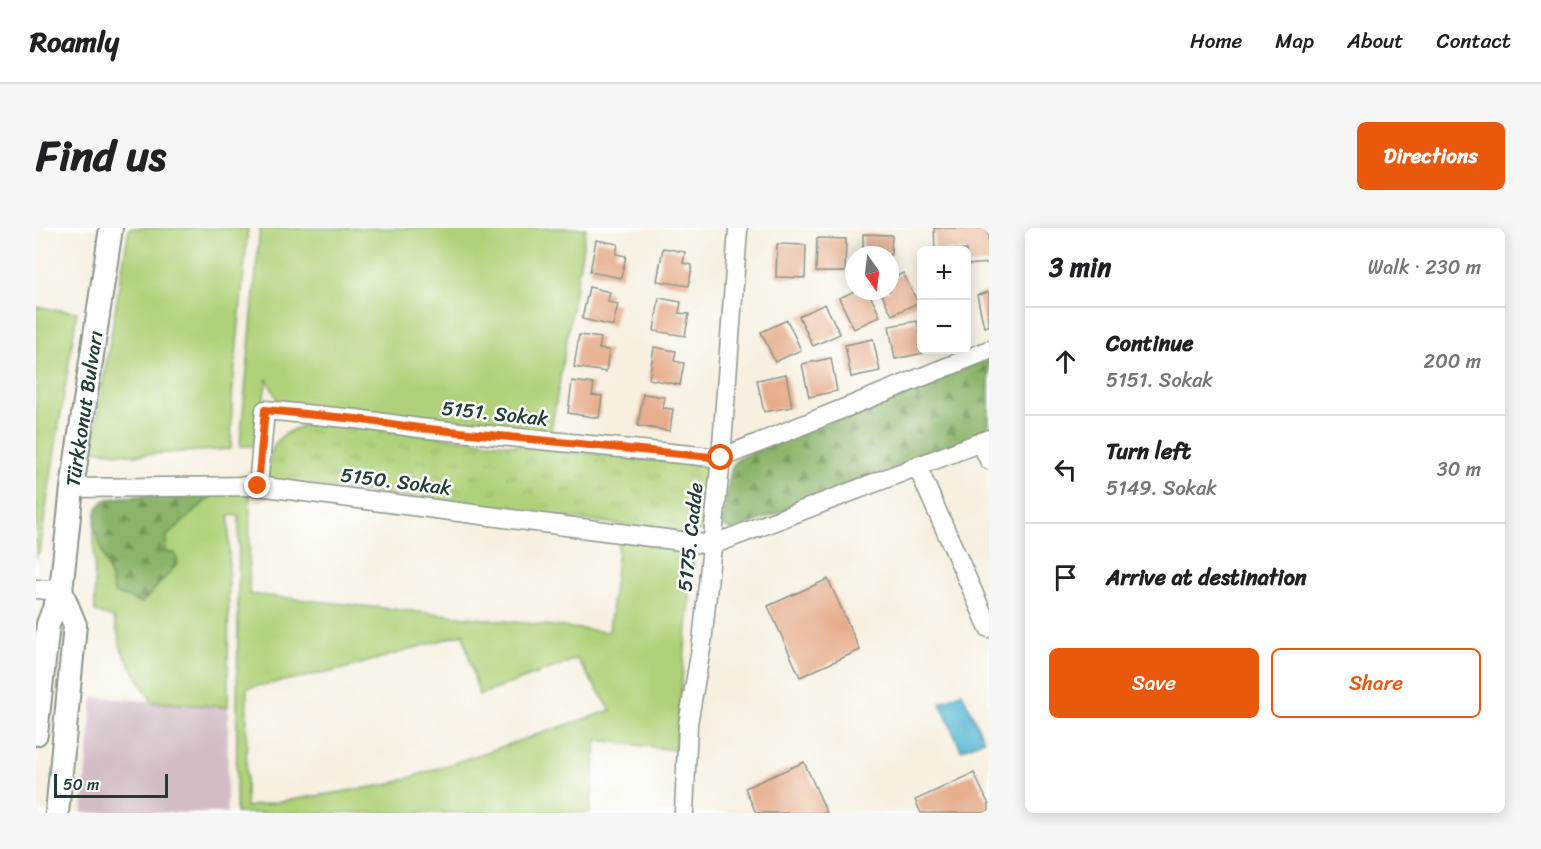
<!DOCTYPE html>
<meta charset="utf-8">
<style>
body{margin:0;font-family:Sriracha,sans-serif;background:#f6f6f6;color:#202124}
.controls{position:absolute;right:18px;top:18px;display:grid;overflow:hidden;border-radius:9px;box-shadow:0 3px 15px #0003}
.controls button{width:54px;height:54px;display:grid;place-items:center;padding:0;border:0;border-bottom:2px solid #e0e0e0;background:#fff;color:#202124;font:30px sans-serif}
.compass{position:absolute;left:809px;top:18px;width:54px;height:54px;border-radius:50%;background:#fff;box-shadow:0 3px 15px #0003;rotate:166deg}
.scale{position:absolute;left:18px;bottom:15px;width:114px;box-sizing:border-box;padding-left:6px;border:3px solid #1f3d34;border-top:0;font-size:16px;line-height:21px;white-space:nowrap;color:#1f3d34;-webkit-text-stroke:4px #fff;paint-order:stroke}
.stop{position:absolute;width:18px;height:18px;margin:-14px;border:4px solid #ea580c;border-radius:50%;background:#fff}
.stop.end{background:#ea580c;border-color:#fff;box-shadow:0 2px 6px #0008}
.list{margin:0;padding:0;list-style:none}
h2{display:flex;justify-content:space-between;align-items:center;height:78px;margin:0;padding:0 24px;font-size:26px}
h2 small{font-size:20px;font-weight:400;color:#757577}
.list li{display:grid;grid-template-columns:39px 1fr auto;gap:18px;align-items:center;box-sizing:border-box;height:108px;padding:0 24px;border-top:2px solid #e0e0e0}
.list b{display:block;font-size:22px;white-space:nowrap}
.list p{margin:0;font-size:20px;white-space:nowrap;color:#757577}
.list em{font-size:20px;font-style:normal;color:#757577}
.actions{display:flex;gap:12px;padding:18px 24px}
.actions a{flex:1;padding:14px 0;border:2px solid #ea580c;border-radius:9px;text-align:center;font-size:21px;color:#ea580c}
.actions .main{background:#ea580c;color:#fff}
.icon{flex:none;width:33px;height:33px;fill:none;stroke:currentColor;stroke-width:2;stroke-linecap:round;stroke-linejoin:round}
.map{position:relative;flex:none;width:953px;height:585px;overflow:hidden;border-radius:9px}
header{display:flex;align-items:center;gap:36px;box-sizing:border-box;height:84px;padding:0 30px;background:#fff;border-bottom:2px solid #e0e0e0}
header strong{font-size:28px}
nav{display:flex;gap:33px;margin-inline-start:auto;font-size:21px}
.intro{display:flex;align-items:center;justify-content:space-between;box-sizing:border-box;height:144px;padding:0 36px}
h1{margin:0;font-size:42px}
.button{padding:15px 27px;border-radius:9px;background:#ea580c;color:#fff;font-size:21px;font-weight:700}
main{display:flex;gap:36px;padding:0 36px}
aside{flex:1;background:#fff;border-radius:9px;box-shadow:0 3px 15px #0003}
.map>svg:first-child{display:block}
</style>
<header>
<strong>Roamly</strong>
<nav><a>Home</a><a>Map</a><a>About</a><a>Contact</a></nav>
</header>
<div class="intro"><h1>Find us</h1><a class="button">Directions</a></div>
<main>
<div class="map">
<svg width="953" height="585" viewBox="0 0 953 585">
<defs>
<pattern id="forest-firs" width="22" height="20" patternUnits="userSpaceOnUse" patternTransform="scale(1.5)"><rect width="22" height="20" fill="#8cb369"/><path d="M5 1l3.5 6h-7zM16 11l3.5 6h-7z" fill="#729357"/></pattern>
<pattern id="park-tufts" width="24" height="20" patternUnits="userSpaceOnUse" patternTransform="scale(1.5)"><rect width="24" height="20" fill="#b0d179"/><path d="M3 7l-1-3M5 7V3M7 7l1-3M15 17l-1-3M17 17v-4M19 17l1-3" fill="none" stroke="#97b469"/></pattern>
</defs>
<rect width="100%" height="100%" fill="#fff"/>
<filter id="ink" filterUnits="userSpaceOnUse"><feTurbulence type="fractalNoise" baseFrequency=".0167" numOctaves="2"/><feDisplacementMap in="SourceGraphic" scale="12" xChannelSelector="R" yChannelSelector="G"/><feConvolveMatrix kernelMatrix="1 2 1 2 8 2 1 2 1" color-interpolation-filters="sRGB"/></filter>
<filter id="wash" filterUnits="userSpaceOnUse"><feTurbulence type="fractalNoise" baseFrequency=".008" numOctaves="4" result="noise"/><feDisplacementMap in="SourceGraphic" scale="24" xChannelSelector="R" yChannelSelector="G"/><feGaussianBlur stdDeviation="1.35" result="paint"/><feColorMatrix in="noise" values="0 0 0 0 0 0 0 0 0 0 0 0 0 0 0 0 0 1.4 0 .05"/><feComposite in="paint" operator="in"/></filter>
<g filter="url(#wash)">
<rect width="100%" height="100%" fill="#f7f0e1"/>
<!-- industrial -->
<path fill="#d2bdc6" d="M 57,469 L 192,479 L 191,585 L 46,585 Z"/>
<!-- grass -->
<g fill="#b0d179" stroke="#688756" stroke-width="1.5" fill-rule="evenodd">
<path d="M 93,0 L 212,0 L 196,169 L 195,221 L 99,227 L 59,222 L 57,214 Z"/>
<path d="M 224,0 L 550,0 L 515,203 L 246,181 L 231,151 L 219,218 L 204,218 Z"/>
<path d="M 0,79 L 41,84 L 3,324 L 0,329 Z"/>
<path d="M 181,263 L 214,265 L 213,366 L 573,404 L 583,311 L 655,321 L 658,329 L 639,522 L 561,512 L 554,585 L 200,585 L 203,288 L 193,287 L 192,479 L 116,474 L 86,423 L 78,390 L 59,384 L 58,297 L 75,351 L 78,365 L 129,324 L 131,308 ZM 427,406 L 443,467 L 541,431 L 575,482 L 355,556 L 210,579 L 211,460 L 304,442 Z"/>
</g>
<!-- forest -->
<g fill="url(#forest-firs)" stroke="#56784e" stroke-width="1.5">
<path d="M 953,131 L 953,203 L 699,302 C 693,301 689,300 686,295 L 695,242 L 698,235 L 703,230 Z"/>
<path d="M 181,263 L 131,308 L 129,324 L 139,325 L 142,335 L 106,375 L 78,365 L 75,351 L 58,297 L 61,280 L 69,272 L 86,269 Z"/>
</g>
<!-- park -->
<path fill="url(#park-tufts)" stroke="#688756" stroke-width="1.5" d="M 276,195 L 674,238 L 679,244 L 668,298 L 666,302 L 659,306 L 232,252 C 230,246 232,240 233,233 C 237,208 254,201 276,195 Z"/>
<!-- water -->
<path fill="#56b7d4" stroke="#3a7a84" stroke-width="1.5" d="M 926,464 L 948,512 L 925,522 L 904,475 Z"/>
<g id="blocks">
<!-- building -->
<g fill="#e6ae8d">
<path d="M 898,0 L 952,0 L 953,35 L 930,37 L 930,22 L 899,22 Z"/>
<path d="M 827,6 L 856,7 L 855,27 L 827,27 Z"/>
<path d="M 781,10 L 810,11 L 809,44 L 780,44 Z"/>
<path d="M 560,12 L 582,16 L 580,26 L 590,28 L 585,50 L 554,44 Z"/>
<path d="M 741,16 L 770,17 L 769,50 L 740,49 Z"/>
<path d="M 627,20 L 649,24 L 647,35 L 656,37 L 653,58 L 621,53 Z"/>
<path d="M 867,45 L 882,75 L 856,87 L 844,63 L 854,63 L 854,51 Z"/>
<path d="M 553,59 L 574,64 L 572,74 L 582,76 L 577,98 L 546,91 Z"/>
<path d="M 819,63 L 832,63 L 844,88 L 818,101 L 803,70 Z"/>
<path d="M 953,64 L 953,98 L 948,99 L 941,67 Z"/>
<path d="M 623,70 L 645,74 L 643,85 L 653,86 L 649,108 L 618,103 Z"/>
<path d="M 789,76 L 804,106 L 777,118 L 763,88 Z"/>
<path d="M 751,92 L 765,122 L 739,134 L 725,104 Z"/>
<path d="M 881,93 L 885,113 L 885,122 L 887,122 L 888,125 L 859,131 L 853,98 Z"/>
<path d="M 543,107 L 565,110 L 563,121 L 573,122 L 570,144 L 538,139 Z"/>
<path d="M 837,111 L 844,143 L 815,149 L 809,117 Z"/>
<path d="M 618,119 L 640,123 L 638,133 L 648,135 L 644,157 L 613,151 Z"/>
<path d="M 795,130 L 801,163 L 773,169 L 766,136 Z"/>
<path d="M 750,146 L 756,179 L 728,184 L 721,152 Z"/>
<path d="M 536,153 L 558,156 L 556,167 L 566,168 L 563,190 L 532,185 Z"/>
<path d="M 607,166 L 629,169 L 627,180 L 637,181 L 634,203 L 602,198 Z"/>
<path d="M 792,351 L 824,422 L 764,449 L 732,378 Z"/>
<path d="M 768,534 L 791,585 L 720,585 L 709,560 Z"/>
<path d="M 938,545 L 953,577 L 953,585 L 885,585 L 879,572 Z"/>
</g>
</g>
</g>
<g filter="url(#ink)">
<use href="#blocks" fill-opacity="0" stroke="#8b968a" stroke-width="1.5"/>
<g fill="none" stroke-linecap="round" stroke-linejoin="round">
<defs>
<g id="minor">
<path d="M 945,214 L 953,232"/>
<path d="M 881,238 L 953,400"/>
<path d="M 222,258 L 229,182 L 320,191 L 383,200 L 685,230 L 953,122"/>
<path d="M 36,260 L 222,258 L 676,317 L 953,211"/>
<path d="M 0,361 L 25,363"/>
<path d="M 648,585 L 652,496 L 666,415 L 685,230 L 702,2"/>
</g>
<g id="tertiary">
<path id="s1" d="M 0,506 L 12,396 L 25,363 L 36,260 L 75,0"/>
<path d="M 21,585 L 39,397 L 25,363"/>
</g>
</defs>
<!-- minor casing -->
<use href="#minor" stroke="#8b968a" stroke-width="21"/>
<!-- tertiary casing -->
<use href="#tertiary" stroke="#8b968a" stroke-width="26"/>
<!-- minor -->
<use href="#minor" stroke="#fff" stroke-width="18"/>
<!-- tertiary -->
<use href="#tertiary" stroke="#fff" stroke-width="22"/>
</g>
</g>
<g fill="none" stroke-linecap="round" stroke-linejoin="round" filter="url(#ink)">
<!-- route -->
<path stroke="#ea580c" stroke-width="8" d="M 222,258 L 229,182 L 320,191 L 383,200 L 685,230"/>
</g>
<g text-anchor="middle" stroke-width="5" stroke-linejoin="round" paint-order="stroke">
<!-- street labels -->
<g font-size="20" fill="#1f3d34" stroke="#fff">
<text dy="7" stroke="none"><textPath href="#s1" startOffset="330">Türkkonut Bulvarı</textPath></text>
<text transform="translate(459 185) rotate(6)" y="7">5151. Sokak</text>
<text transform="translate(360 253) rotate(7)" y="7">5150. Sokak</text>
<text transform="translate(654 309) rotate(-84)" y="7">5175. Cadde</text>
</g>
</g>
</svg>
<div class="controls">
<button>+</button>
<button>−</button>
</div>
<svg class="compass" viewBox="-18 -18 36 36"><path d="M0-13l5 13h-10z" fill="#e53935"/><path d="M0 13l5-13h-10z" fill="#757577"/></svg>
<div class="scale">50 m</div>
<div class="stop" style="left:685px;top:230px"></div>
<div class="stop end" style="left:222px;top:258px"></div>
</div>
<aside>
<h2>3 min<small>Walk · 230 m</small></h2>
<ul class="list">
<li><svg class="icon" aria-label="ahead" viewBox="0 0 24 24"><path d="M12 20V5M6 11l6-6 6 6"/></svg><div><b>Continue</b><p>5151. Sokak</p></div><em>200 m</em></li>
<li><svg class="icon" aria-label="left" viewBox="0 0 24 24"><path d="M17 20v-9H6M10 6l-5 5 5 5"/></svg><div><b>Turn left</b><p>5149. Sokak</p></div><em>30 m</em></li>
<li><svg class="icon" aria-label="arrive" viewBox="0 0 24 24"><path d="M6 21V4h12l-3 4 3 4H6"/></svg><div><b>Arrive at destination</b></div></li>
</ul>
<div class="actions"><a class="main">Save</a><a>Share</a></div>
</aside>
</main>
